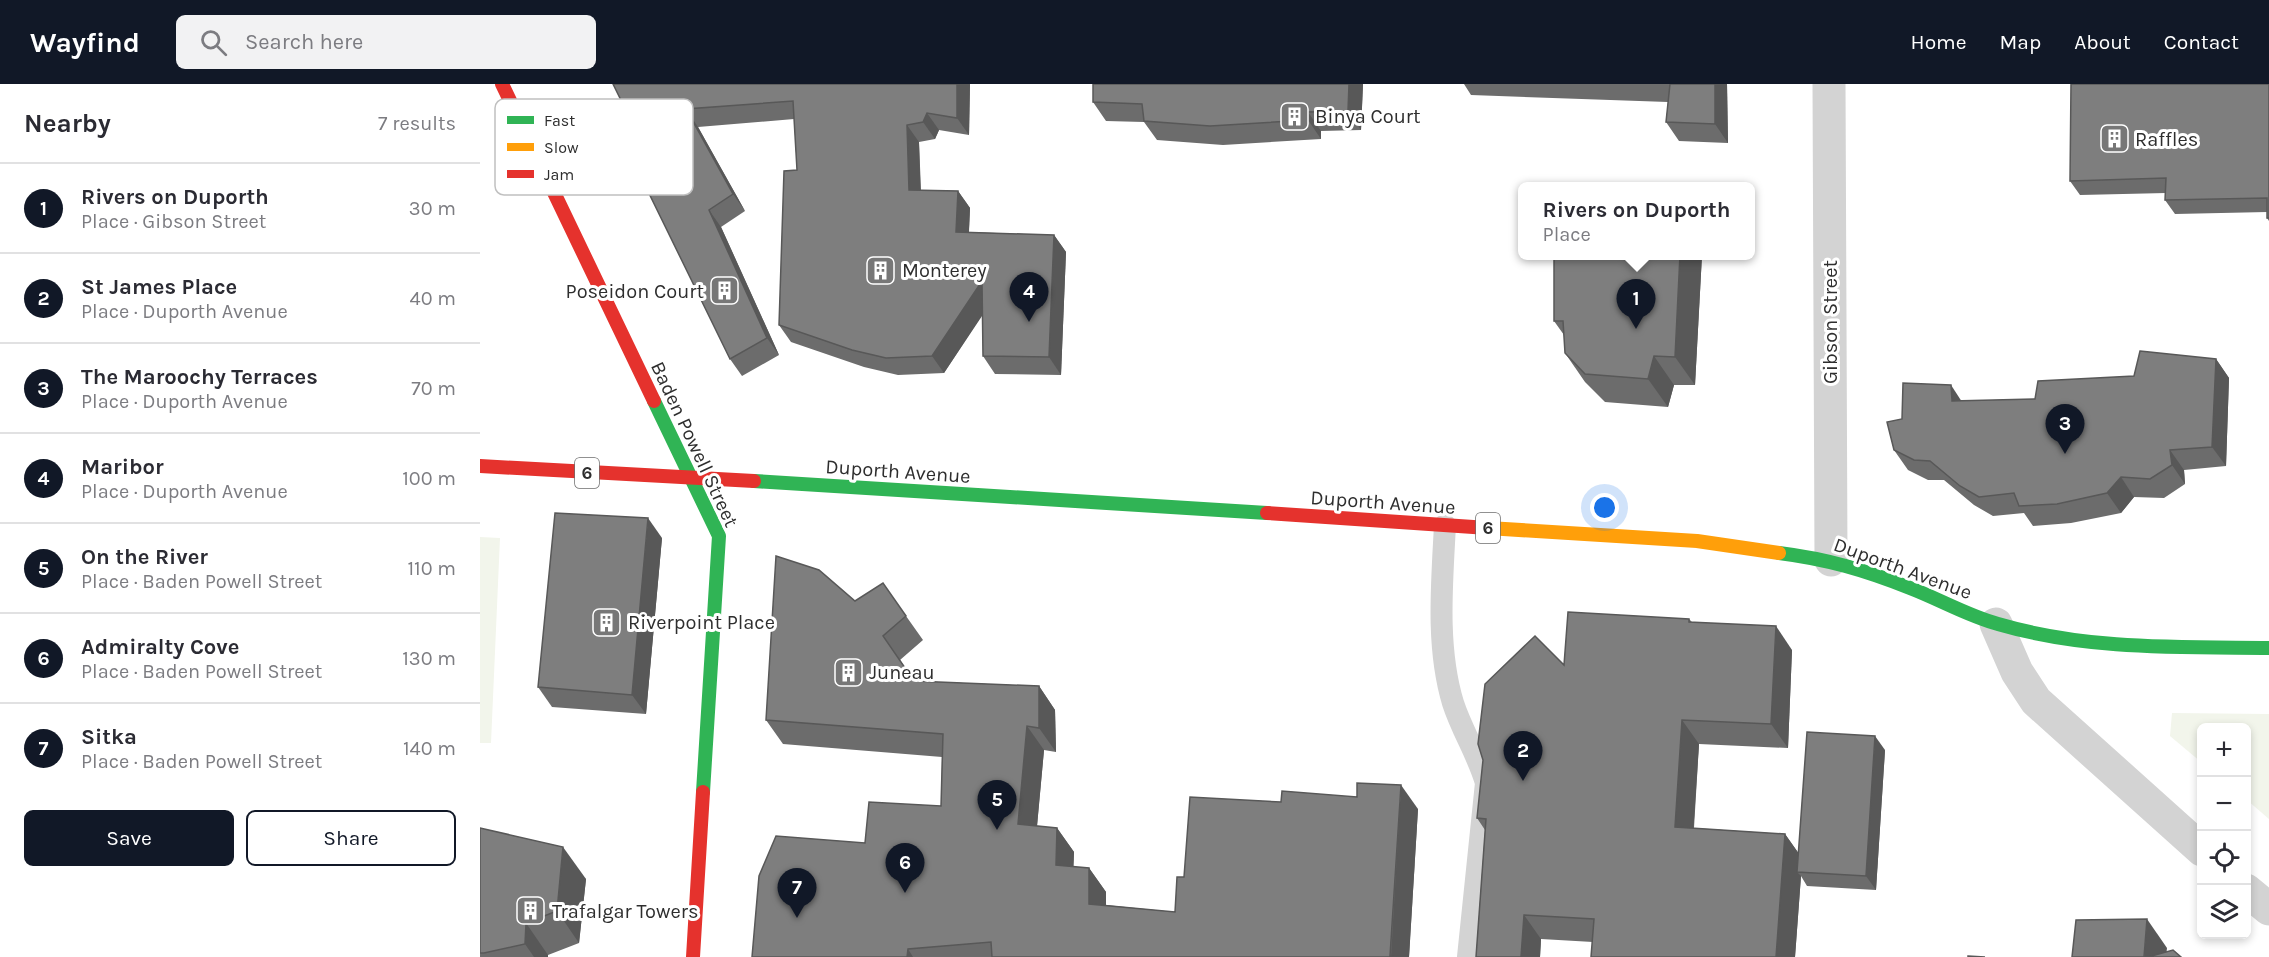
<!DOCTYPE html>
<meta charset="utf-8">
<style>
body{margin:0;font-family:Karla,sans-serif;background:#f2f2f3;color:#2b2b33}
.controls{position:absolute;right:18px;bottom:18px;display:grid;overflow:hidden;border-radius:9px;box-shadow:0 3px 9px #0003}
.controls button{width:54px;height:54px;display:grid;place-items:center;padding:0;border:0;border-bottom:2px solid #e1e1e2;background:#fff;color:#2b2b33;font:30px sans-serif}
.you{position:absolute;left:1125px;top:424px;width:21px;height:21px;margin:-15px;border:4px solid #fff;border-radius:50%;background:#1a73e8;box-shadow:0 0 0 9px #1a73e833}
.badge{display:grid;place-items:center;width:39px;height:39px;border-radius:50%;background:#111827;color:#fff;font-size:20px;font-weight:700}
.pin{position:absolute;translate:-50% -50px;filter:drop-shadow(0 2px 3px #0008)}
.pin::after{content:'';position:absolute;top:32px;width:21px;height:18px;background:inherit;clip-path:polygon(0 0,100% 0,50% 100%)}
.popup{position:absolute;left:1038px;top:98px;width:237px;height:78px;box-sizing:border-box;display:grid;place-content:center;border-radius:9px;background:#fff;filter:drop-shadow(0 2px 4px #0005);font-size:20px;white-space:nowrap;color:#7c7c81}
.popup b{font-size:22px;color:#2b2b33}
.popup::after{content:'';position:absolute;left:50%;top:100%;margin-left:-12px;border:12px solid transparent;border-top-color:#fff}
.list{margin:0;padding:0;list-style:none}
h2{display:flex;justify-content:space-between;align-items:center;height:78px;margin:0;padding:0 24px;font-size:26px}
h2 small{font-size:20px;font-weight:400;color:#7c7c81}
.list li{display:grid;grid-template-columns:39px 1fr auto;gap:18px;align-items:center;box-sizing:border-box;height:90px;padding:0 24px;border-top:2px solid #e1e1e2}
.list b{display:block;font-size:22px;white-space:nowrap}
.list p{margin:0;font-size:20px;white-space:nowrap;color:#7c7c81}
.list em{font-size:20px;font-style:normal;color:#7c7c81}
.actions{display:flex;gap:12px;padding:18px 24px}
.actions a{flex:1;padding:14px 0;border:2px solid #111827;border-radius:9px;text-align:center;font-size:21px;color:#111827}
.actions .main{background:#111827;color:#fff}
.icon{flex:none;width:33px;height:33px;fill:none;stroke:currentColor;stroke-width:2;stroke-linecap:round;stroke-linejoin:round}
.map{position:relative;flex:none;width:1789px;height:873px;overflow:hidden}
header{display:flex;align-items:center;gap:36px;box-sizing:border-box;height:84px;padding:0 30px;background:#111827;color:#fff}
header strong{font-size:28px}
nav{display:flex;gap:33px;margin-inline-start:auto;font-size:21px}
.search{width:420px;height:54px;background:#f2f2f3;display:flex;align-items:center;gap:15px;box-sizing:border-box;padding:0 21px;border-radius:9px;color:#7c7c81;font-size:22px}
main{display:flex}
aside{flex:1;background:#fff}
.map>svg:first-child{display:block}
</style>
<header>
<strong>Wayfind</strong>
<div class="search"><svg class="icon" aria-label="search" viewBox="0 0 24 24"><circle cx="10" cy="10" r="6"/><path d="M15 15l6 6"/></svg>Search here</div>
<nav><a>Home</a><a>Map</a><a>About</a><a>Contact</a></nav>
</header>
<main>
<aside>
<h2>Nearby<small>7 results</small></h2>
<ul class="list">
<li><span class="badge">1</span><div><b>Rivers on Duporth</b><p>Place · Gibson Street</p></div><em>30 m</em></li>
<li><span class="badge">2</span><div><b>St James Place</b><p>Place · Duporth Avenue</p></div><em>40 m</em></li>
<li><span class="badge">3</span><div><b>The Maroochy Terraces</b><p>Place · Duporth Avenue</p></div><em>70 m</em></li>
<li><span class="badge">4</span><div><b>Maribor</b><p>Place · Duporth Avenue</p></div><em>100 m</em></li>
<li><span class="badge">5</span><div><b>On the River</b><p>Place · Baden Powell Street</p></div><em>110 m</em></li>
<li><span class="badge">6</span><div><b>Admiralty Cove</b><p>Place · Baden Powell Street</p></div><em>130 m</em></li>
<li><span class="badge">7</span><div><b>Sitka</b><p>Place · Baden Powell Street</p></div><em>140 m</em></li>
</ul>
<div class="actions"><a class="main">Save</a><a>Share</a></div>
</aside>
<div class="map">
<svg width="1789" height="873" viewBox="0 0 1789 873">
<rect width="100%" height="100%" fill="#fff"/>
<!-- green -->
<g fill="#f2f5eb">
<path d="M 0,453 L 20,454 L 11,659 L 0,659 Z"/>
<path d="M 1692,629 L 1789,630 L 1789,735 L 1767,716 L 1766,644 L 1722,644 L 1721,678 L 1690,652 Z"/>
</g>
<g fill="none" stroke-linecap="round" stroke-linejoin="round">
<!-- lane -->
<path stroke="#d3d3d3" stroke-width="22" d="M 965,441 C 962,499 956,563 973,619 C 982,647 998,671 1006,699 L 988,873"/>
<!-- street -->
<g stroke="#d3d3d3" stroke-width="33">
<path d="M 1349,0 L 1351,476"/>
<path d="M 1516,540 L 1537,588 L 1556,617 L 1722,766"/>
<path d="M 1766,806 L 1789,825"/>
</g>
<!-- fast -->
<g stroke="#30b455" stroke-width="14">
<path d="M 174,317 L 239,452 L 223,708"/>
<path d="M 274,397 L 787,429"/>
<path d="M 1299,469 C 1347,475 1385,486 1430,504 C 1459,515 1488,532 1518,540 C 1607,566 1698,563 1789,564"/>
</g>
<!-- slow -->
<path stroke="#ff9f0a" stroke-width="14" d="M 1008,444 L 1217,457 L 1299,469"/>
<!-- jam -->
<g stroke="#e5322d" stroke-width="14">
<path d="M 22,0 L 174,317"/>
<path d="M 0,382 L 274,397"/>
<path d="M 787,429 L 1008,444"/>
<path d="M 213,873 L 223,708"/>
</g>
</g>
<!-- wall -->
<g fill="#6c6c6c">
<path d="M 133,0 L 490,0 L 489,51 L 459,46 L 455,55 L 439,58 L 441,106 L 478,107 L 490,124 L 489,148 L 574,151 L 586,168 L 581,291 L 515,290 L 503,272 L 502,231 L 464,289 L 418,291 L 384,283 L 311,258 L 299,241 L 317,86 L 314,35 L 218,43 L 265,127 L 241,143 L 299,271 L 262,292 L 250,275 L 159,53 Z"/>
<path d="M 613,0 L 883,0 L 881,46 L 841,47 L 841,55 L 743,61 L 677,56 L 664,38 L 626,37 L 613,18 Z"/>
<path d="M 984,0 L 1247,0 L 1248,59 L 1199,57 L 1186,38 L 1188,18 L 991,11 Z"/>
<path d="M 1789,0 L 1789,137 L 1787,134 L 1787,128 L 1695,130 L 1685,116 L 1686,109 L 1600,111 L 1590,97 Z"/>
<path d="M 1222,171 L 1215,301 L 1194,301 L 1188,323 L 1125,318 L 1105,298 L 1085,269 L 1084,251 L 1074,237 Z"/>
<path d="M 1736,275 L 1749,294 L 1746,382 L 1704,386 L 1705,400 L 1684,414 L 1654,413 L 1641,429 L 1591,439 L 1553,442 L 1544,429 L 1513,432 L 1494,421 L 1464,396 L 1448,396 L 1428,386 L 1414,366 L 1422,335 L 1482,317 L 1555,315 Z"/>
<path d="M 182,454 L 166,630 L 72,623 L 58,603 Z"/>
<path d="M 375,517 L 426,532 L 443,556 L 420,576 L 434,597 L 559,602 L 575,626 L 576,668 L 564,666 L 557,742 L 577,744 L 594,768 L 593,783 L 609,784 L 626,808 L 626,821 L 695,828 L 704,793 L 801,718 L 938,725 L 929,873 L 272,873 L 385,759 L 461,722 L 462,673 L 303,660 L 286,636 Z"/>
<path d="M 1209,535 L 1212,538 L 1312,566 L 1308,664 L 1219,660 L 1214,744 L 1305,750 L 1319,770 L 1405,666 L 1396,806 L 1327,802 L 1321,792 L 1315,873 L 1111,873 L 1113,858 L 1061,855 L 1060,873 L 996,873 L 1005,746 L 997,734 L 1084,581 Z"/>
<path d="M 0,744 L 106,795 L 99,859 L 68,871 L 68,873 L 0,873 Z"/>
</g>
<!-- shaded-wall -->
<g fill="#585858">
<path d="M 477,0 L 490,0 L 489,51 L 477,34 Z"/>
<path d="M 869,0 L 883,0 L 881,46 L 868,27 Z"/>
<path d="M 1235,0 L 1247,0 L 1248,59 L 1235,40 Z"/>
<path d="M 206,25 L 218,43 L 265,127 L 253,110 Z"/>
<path d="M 828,28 L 841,47 L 841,55 L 828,36 Z"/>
<path d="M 447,29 L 459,46 L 455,55 L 443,38 Z"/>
<path d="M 427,41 L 439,58 L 441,123 L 429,106 Z"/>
<path d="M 478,107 L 490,124 L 488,165 L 476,148 Z"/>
<path d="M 229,126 L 241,143 L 299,271 L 287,254 Z"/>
<path d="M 574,151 L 586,168 L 581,291 L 569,273 Z"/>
<path d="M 1200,171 L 1222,171 L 1215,301 L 1195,273 Z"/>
<path d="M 502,197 L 514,214 L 464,289 L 452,272 Z"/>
<path d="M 1174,272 L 1194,301 L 1188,323 L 1168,295 Z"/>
<path d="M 1736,275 L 1749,294 L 1746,382 L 1732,363 Z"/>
<path d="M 1471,301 L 1484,321 L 1472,317 Z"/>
<path d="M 1690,366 L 1704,386 L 1705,400 L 1692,381 Z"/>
<path d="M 1641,393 L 1654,413 L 1641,429 L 1627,409 Z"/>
<path d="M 168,434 L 182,454 L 166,630 L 152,611 Z"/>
<path d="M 1296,542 L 1312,566 L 1308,664 L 1291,640 Z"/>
<path d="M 559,602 L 575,626 L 576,668 L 559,644 Z"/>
<path d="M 1202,636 L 1219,660 L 1212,767 L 1195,743 Z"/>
<path d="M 547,642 L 564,666 L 555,764 L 538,740 Z"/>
<path d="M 1395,652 L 1405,666 L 1396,806 L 1386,792 Z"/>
<path d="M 921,701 L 938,725 L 929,873 L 911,873 Z"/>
<path d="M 577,744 L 594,768 L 593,805 L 576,781 Z"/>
<path d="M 1305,750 L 1322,774 L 1317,788 L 1321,792 L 1315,873 L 1296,873 Z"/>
<path d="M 83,763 L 106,795 L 99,859 L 77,827 Z"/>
<path d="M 609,784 L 626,808 L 626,844 L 609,820 Z"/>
<path d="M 1044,831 L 1061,855 L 1060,873 L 1041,873 Z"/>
<path d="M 1667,835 L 1687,864 L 1686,873 L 1664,873 Z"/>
<path d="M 46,839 L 68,871 L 68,873 L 54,873 L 45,860 Z"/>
<path d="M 428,865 L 433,873 L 427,873 Z"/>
</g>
<!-- building -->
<g fill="#7e7e7e" stroke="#585858" stroke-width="1.5">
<path d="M 133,0 L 477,0 L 477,34 L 447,29 L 443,38 L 427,41 L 429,106 L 478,107 L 476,148 L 574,151 L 569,273 L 503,272 L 502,197 L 452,272 L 406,274 L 372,266 L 299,241 L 304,87 L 317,86 L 313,17 L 206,25 L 253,110 L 229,126 L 287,254 L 250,275 L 161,93 L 159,53 Z"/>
<path d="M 613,0 L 869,0 L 868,27 L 828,28 L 828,36 L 730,42 L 664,37 L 662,20 L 613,18 Z"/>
<path d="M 1190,0 L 1235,0 L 1235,40 L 1186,38 Z"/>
<path d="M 1591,0 L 1789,0 L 1789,134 L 1787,134 L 1787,114 L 1685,116 L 1686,94 L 1590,97 Z"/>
<path d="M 1074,171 L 1200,171 L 1195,273 L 1174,272 L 1168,295 L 1105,290 L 1085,269 L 1083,237 L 1074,237 Z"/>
<path d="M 1660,267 L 1736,275 L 1732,363 L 1690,366 L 1692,381 L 1670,395 L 1641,393 L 1627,409 L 1577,420 L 1539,422 L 1534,409 L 1499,413 L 1480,402 L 1450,377 L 1434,376 L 1414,366 L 1407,338 L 1422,335 L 1423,299 L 1471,301 L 1472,317 L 1555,315 L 1558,297 L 1654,292 Z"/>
<path d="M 75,429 L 168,434 L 152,611 L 58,603 Z"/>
<path d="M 296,472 L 339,486 L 375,517 L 403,499 L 426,532 L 403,552 L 434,597 L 559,602 L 559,644 L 547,642 L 538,740 L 577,744 L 576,781 L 609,784 L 609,820 L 695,828 L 697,793 L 704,793 L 710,713 L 801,718 L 802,707 L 877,713 L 877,699 L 921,701 L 910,872 L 916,873 L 512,873 L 511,858 L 428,865 L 427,873 L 272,873 L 279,792 L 296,752 L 385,759 L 389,718 L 461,722 L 463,650 L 286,636 Z"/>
<path d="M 1088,528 L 1209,535 L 1209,538 L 1296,542 L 1291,640 L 1202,636 L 1195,743 L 1305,750 L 1296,873 L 1111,873 L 1114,835 L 1044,831 L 1041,873 L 996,873 L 1006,735 L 997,734 L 1003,676 L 998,660 L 1005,600 L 1055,552 L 1084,581 Z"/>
<path d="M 1327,648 L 1395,652 L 1386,792 L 1317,788 Z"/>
<path d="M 0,744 L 83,763 L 77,827 L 46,839 L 45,860 L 4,869 L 0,869 Z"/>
<path d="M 1667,835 L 1664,873 L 1592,873 L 1596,836 Z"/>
<path d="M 1693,866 L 1701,873 L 1668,873 Z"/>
<path d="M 1488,872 L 1505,873 L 1488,873 Z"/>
</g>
<!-- icons -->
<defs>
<symbol id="building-square" viewBox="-11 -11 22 22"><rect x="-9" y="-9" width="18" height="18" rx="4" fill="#777" stroke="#fff"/><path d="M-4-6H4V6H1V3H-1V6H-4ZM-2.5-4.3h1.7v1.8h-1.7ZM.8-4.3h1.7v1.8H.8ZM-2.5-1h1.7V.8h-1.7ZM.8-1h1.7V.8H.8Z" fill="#fff"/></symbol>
</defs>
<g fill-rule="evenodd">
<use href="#building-square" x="798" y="16" width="33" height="33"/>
<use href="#building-square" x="1618" y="38" width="33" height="33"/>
<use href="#building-square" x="384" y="170" width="33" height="33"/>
<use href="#building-square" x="228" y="190" width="33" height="33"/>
<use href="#building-square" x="110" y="522" width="33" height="33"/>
<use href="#building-square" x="352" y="572" width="33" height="33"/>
<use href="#building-square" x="34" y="810" width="33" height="33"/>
</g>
<g text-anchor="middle" stroke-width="6" stroke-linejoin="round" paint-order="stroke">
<!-- shield labels -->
<g fill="#fff" stroke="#6d6d6d" stroke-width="1.5">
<rect x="95" y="374" width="24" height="30" rx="4.5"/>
<rect x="996" y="429" width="24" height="30" rx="4.5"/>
</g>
<g font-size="18" font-weight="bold" fill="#2e2e2e">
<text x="107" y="395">6</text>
<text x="1008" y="450">6</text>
</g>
<!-- poi labels -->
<g font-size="20" fill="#2e2e2e" stroke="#fff" text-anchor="start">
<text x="835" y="39">Binya Court</text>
<text x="1655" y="62">Raffles</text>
<text x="422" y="193">Monterey</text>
<text x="224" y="214" text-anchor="end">Poseidon Court</text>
<text x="148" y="545">Riverpoint Place</text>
<text x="389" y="595">Juneau</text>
<text x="72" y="834">Trafalgar Towers</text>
</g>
<!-- street labels -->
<g font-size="20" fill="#2e2e2e" stroke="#fff">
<text transform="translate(1350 238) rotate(-90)" y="7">Gibson Street</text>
<text transform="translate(215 360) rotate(65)" y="7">Baden Powell Street</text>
<text transform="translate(418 387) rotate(4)" y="7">Duporth Avenue</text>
<text transform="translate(903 418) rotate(4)" y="7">Duporth Avenue</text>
<text transform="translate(1423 484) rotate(20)" y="7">Duporth Avenue</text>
</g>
</g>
<!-- legend -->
<rect x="15" y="15" width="198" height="96" rx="9" fill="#fff" stroke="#c0c0c0" stroke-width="1.5"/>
<rect x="27" y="32" width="27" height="8" fill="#30b455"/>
<rect x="27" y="59" width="27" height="8" fill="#ff9f0a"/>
<rect x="27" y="86" width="27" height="8" fill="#e5322d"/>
<g font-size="16" fill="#2e2e2e">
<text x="64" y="42">Fast</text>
<text x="64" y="69">Slow</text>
<text x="64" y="96">Jam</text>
</g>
</svg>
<div class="controls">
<button>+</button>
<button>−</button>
<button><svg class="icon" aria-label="locate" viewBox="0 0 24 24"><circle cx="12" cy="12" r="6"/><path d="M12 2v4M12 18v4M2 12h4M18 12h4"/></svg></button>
<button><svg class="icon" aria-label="layers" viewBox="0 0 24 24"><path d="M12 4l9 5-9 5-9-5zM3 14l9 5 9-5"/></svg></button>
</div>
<div class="you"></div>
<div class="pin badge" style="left:1156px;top:245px">1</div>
<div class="popup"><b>Rivers on Duporth</b>Place</div>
<div class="pin badge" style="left:1043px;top:697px">2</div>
<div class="pin badge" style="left:1585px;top:370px">3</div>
<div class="pin badge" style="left:549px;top:238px">4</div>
<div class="pin badge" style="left:517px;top:746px">5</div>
<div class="pin badge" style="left:425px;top:809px">6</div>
<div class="pin badge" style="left:317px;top:834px">7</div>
</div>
</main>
